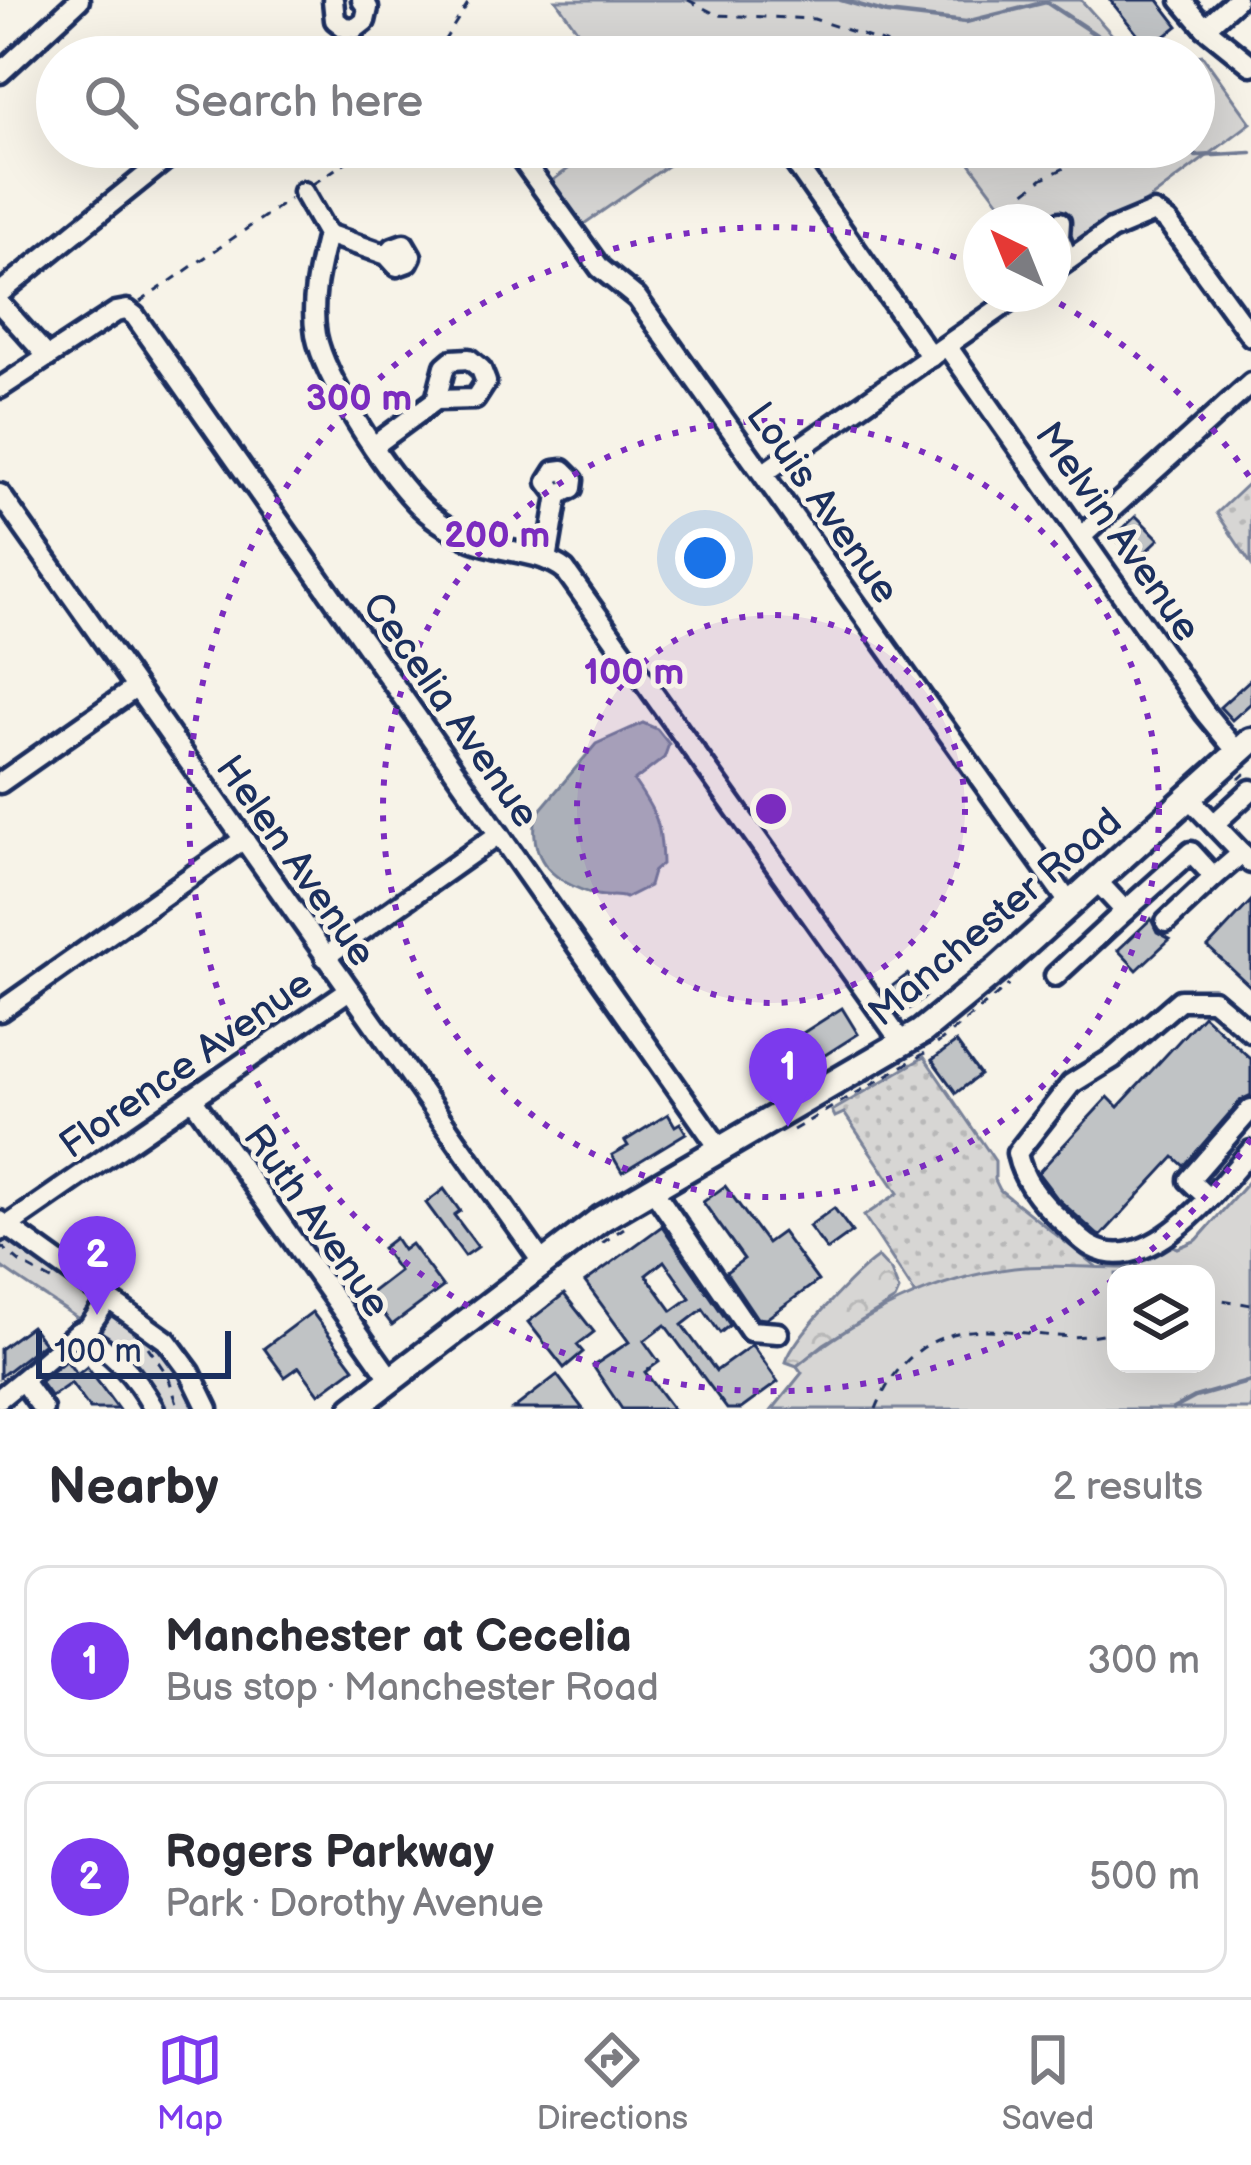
<!DOCTYPE html>
<meta charset="utf-8">
<style>
body{margin:0;font-family:"Balsamiq Sans",sans-serif;background:#f7f7f7;color:#2b2b33}
.controls{position:absolute;right:36px;bottom:36px;display:grid;overflow:hidden;border-radius:24px;box-shadow:0 12px 48px #0002}
.controls button{width:108px;height:108px;display:grid;place-items:center;padding:0;border:0;border-bottom:3px solid #e1e1e2;background:#fff;color:#2b2b33;font:60px sans-serif}
.compass{position:absolute;left:963px;top:204px;width:108px;height:108px;border-radius:50%;background:#fff;box-shadow:0 12px 48px #0002;rotate:317deg}
.scale{position:absolute;left:36px;bottom:30px;width:195px;box-sizing:border-box;padding-left:12px;border:6px solid #1b2f5e;border-top:0;font-size:33px;line-height:42px;white-space:nowrap;color:#1b2f5e;-webkit-text-stroke:9px #f7f3e8;paint-order:stroke}
.you{position:absolute;left:705px;top:558px;width:42px;height:42px;margin:-30px;border:9px solid #fff;border-radius:50%;background:#1a73e8;box-shadow:0 0 0 18px #1a73e833}
.badge{display:grid;place-items:center;width:78px;height:78px;border-radius:50%;background:#7c3aed;color:#fff;font-size:39px;font-weight:700}
.pin{position:absolute;translate:-50% -99px;filter:drop-shadow(0 3px 6px #0008)}
.pin::after{content:'';position:absolute;top:63px;width:42px;height:36px;background:inherit;clip-path:polygon(0 0,100% 0,50% 100%)}
.list{margin:0;padding:0;list-style:none}
h2{display:flex;justify-content:space-between;align-items:center;height:156px;margin:0;padding:0 48px;font-size:51px}
h2 small{font-size:39px;font-weight:400;color:#7c7c81}
.list li{display:grid;grid-template-columns:78px 1fr auto;gap:36px;align-items:center;box-sizing:border-box;height:192px;margin:0 24px 24px;padding:0 24px;border:3px solid #e1e1e2;border-radius:24px}
.list b{display:block;font-size:45px;white-space:nowrap}
.list p{margin:0;font-size:39px;white-space:nowrap;color:#7c7c81}
.list em{font-size:39px;font-style:normal;color:#7c7c81}
.icon{flex:none;width:66px;height:66px;fill:none;stroke:currentColor;stroke-width:2;stroke-linecap:round;stroke-linejoin:round}
.map{position:relative;flex:none;width:1251px;height:1409px;overflow:hidden}
.search{position:absolute;background:#fff;box-shadow:0 12px 48px #0002;left:36px;right:36px;top:36px;height:132px;display:flex;align-items:center;gap:30px;box-sizing:border-box;padding:0 42px;border-radius:66px;color:#7c7c81;font-size:45px}
.sheet{height:588px;background:#fff}
nav{display:flex;justify-content:space-around;align-items:center;box-sizing:border-box;height:168px;border-top:3px solid #e1e1e2;background:#fff;font-size:33px;color:#7c7c81}
nav a{display:grid;justify-items:center;gap:6px}
nav .on{color:#7c3aed}
.map>svg:first-child{display:block}
</style>
<div class="map">
<svg width="1251" height="1409" viewBox="0 0 1251 1409">
<defs>
<pattern id="grass-dots" width="8" height="8" patternUnits="userSpaceOnUse" patternTransform="scale(3)"><rect width="8" height="8" fill="#d7d6d4"/><path d="M2 2h.1M6 6h.1" fill="none" stroke="#b8b8b8" stroke-width="1.8" stroke-linecap="round"/></pattern>
<pattern id="forest-crowns" width="20" height="18" patternUnits="userSpaceOnUse" patternTransform="scale(3)"><rect width="20" height="18" fill="#d7d6d4"/><path d="M2 6a3 3 0 1 1 6 0M12 15a3 3 0 1 1 6 0" fill="none" stroke="#b8b8b8"/></pattern>
</defs>
<rect width="100%" height="100%" fill="#f7f3e8"/>
<filter id="ink" filterUnits="userSpaceOnUse"><feTurbulence type="fractalNoise" baseFrequency=".00833" numOctaves="2"/><feDisplacementMap in="SourceGraphic" scale="24" xChannelSelector="R" yChannelSelector="G"/><feConvolveMatrix kernelMatrix="1 2 1 2 8 2 1 2 1" color-interpolation-filters="sRGB"/></filter>
<g filter="url(#ink)">
<!-- grass -->
<g fill="url(#grass-dots)" stroke="#798299" stroke-width="3">
<path d="M 1251,481 L 1251,564 L 1217,513 Z"/>
<path d="M 924,1057 L 995,1161 L 995,1180 L 1000,1190 L 1099,1269 L 1135,1268 L 1160,1240 L 1178,1248 L 1197,1240 L 1251,1179 L 1206,1274 L 1116,1274 L 773,1409 L 802,1373 L 797,1366 L 881,1311 L 916,1295 L 864,1216 L 898,1193 L 844,1113 L 835,1117 L 832,1111 Z"/>
</g>
<!-- forest -->
<path fill="url(#forest-crowns)" stroke="#798299" stroke-width="3" d="M 878,1257 L 891,1271 L 899,1291 L 895,1300 L 824,1344 L 797,1366 L 786,1362 C 794,1337 855,1273 878,1257 Z"/>
<!-- green -->
<g fill="#d7d6d4" stroke="#798299" stroke-width="3" fill-rule="evenodd">
<path d="M 556,0 L 1081,0 L 1132,57 L 596,57 Z"/>
<path d="M 1202,55 L 1251,123 L 1138,208 L 1110,219 L 1053,259 L 1053,222 L 1014,222 L 958,147 L 1194,147 L 1194,57 L 1189,57 Z"/>
<path d="M 598,147 L 685,147 L 678,152 L 680,157 L 581,226 L 549,183 Z"/>
<path d="M 1251,1179 L 1251,1409 L 773,1409 L 802,1373 L 797,1366 C 857,1317 936,1277 1014,1268 C 1054,1263 1095,1269 1135,1268 L 1160,1240 L 1178,1248 L 1197,1240 ZM 1116,1274 L 1206,1274 L 1206,1364 L 1116,1364 Z"/>
<path d="M 0,1230 L 151,1336 L 184,1376 L 199,1409 L 168,1409 C 134,1343 58,1309 0,1266 Z"/>
</g>
<!-- water -->
<path fill="#acb0b9" stroke="#727c95" stroke-width="3" d="M 643,723 L 657,729 L 669,744 L 664,758 L 634,781 C 657,814 661,823 662,864 L 653,872 L 649,886 L 625,898 C 615,894 608,898 597,895 C 555,883 528,862 536,815 L 596,744 Z"/>
<g fill="none" stroke-linecap="round" stroke-linejoin="round">
<!-- stream -->
<g stroke="#727c95" stroke-width="4.5">
<path d="M 841,0 L 887,13 L 966,22 L 1046,2 L 1116,48 L 1123,57"/>
<path d="M 1190,147 L 1196,156 L 1251,153"/>
<path d="M 1173,1409 L 1195,1397 L 1251,1381"/>
</g>
</g>
<!-- building -->
<g fill="#c0c3c5" stroke="#1b2f5e" stroke-width="3" fill-rule="evenodd">
<path d="M 1110,0 L 1158,0 L 1178,26 L 1149,49 Z"/>
<path d="M 1136,516 L 1159,539 L 1139,558 L 1113,538 Z"/>
<path d="M 1251,679 L 1251,703 L 1232,720 L 1220,707 Z"/>
<path d="M 1251,901 L 1251,987 L 1208,947 Z"/>
<path d="M 1151,919 L 1157,932 L 1170,939 L 1137,970 L 1118,950 Z"/>
<path d="M 908,974 L 925,997 L 899,1016 L 883,993 Z"/>
<path d="M 842,1008 L 858,1034 L 789,1078 L 773,1052 Z"/>
<path d="M 1203,1015 L 1251,1059 L 1251,1095 L 1241,1100 L 1184,1166 L 1174,1157 L 1101,1236 L 1098,1235 L 1057,1198 L 1038,1173 L 1108,1097 L 1118,1107 Z"/>
<path d="M 956,1042 L 980,1075 L 956,1093 L 932,1060 Z"/>
<path d="M 668,1114 L 675,1126 L 680,1123 L 686,1133 L 622,1172 L 612,1155 L 628,1146 L 625,1141 Z"/>
<path d="M 725,1186 L 767,1243 L 782,1232 L 818,1281 L 766,1319 L 757,1318 L 726,1272 L 744,1259 L 703,1202 Z"/>
<path d="M 444,1189 L 460,1211 L 454,1215 L 478,1247 L 465,1256 L 426,1203 Z"/>
<path d="M 834,1208 L 852,1232 L 827,1250 L 809,1226 Z"/>
<path d="M 662,1226 L 730,1325 L 720,1333 L 703,1309 L 682,1325 L 716,1371 L 752,1345 L 778,1382 L 741,1409 L 727,1409 L 665,1325 L 644,1341 L 659,1362 L 645,1372 L 673,1409 L 622,1409 L 593,1366 L 629,1342 L 585,1282 ZM 664,1261 L 690,1298 L 672,1311 L 646,1275 Z"/>
<path d="M 395,1238 L 403,1250 L 411,1244 L 443,1287 L 392,1325 L 369,1294 L 399,1271 L 382,1248 Z"/>
<path d="M 564,1294 L 594,1332 L 577,1345 L 583,1352 L 564,1368 L 528,1322 Z"/>
<path d="M 312,1312 L 354,1368 L 319,1394 L 299,1367 L 285,1377 L 264,1348 Z"/>
<path d="M 31,1326 L 44,1343 L 0,1377 L 0,1349 Z"/>
<path d="M 66,1360 L 77,1375 L 87,1367 L 118,1409 L 90,1409 L 71,1383 L 51,1397 L 40,1382 Z"/>
<path d="M 557,1375 L 583,1409 L 513,1409 Z"/>
</g>
<g fill="none" stroke-linecap="round" stroke-linejoin="round">
<defs>
<g id="minor">
<path d="M 333,0 L 335,20 L 344,27 L 356,28 L 365,21 L 368,8 L 362,0"/>
<path d="M 1181,0 L 1205,28"/>
<path d="M 1236,0 L 1205,28 L 1251,65"/>
<path d="M 0,73 L 79,0"/>
<path d="M 513,147 L 600,268 L 637,298 L 1070,904"/>
<path d="M 784,147 L 931,357"/>
<path d="M 303,192 L 327,234 C 319,268 310,300 316,335 C 325,380 384,468 416,502 C 430,517 450,530 469,539 C 499,553 540,550 565,570 L 903,1044"/>
<path d="M 1060,222 L 1059,237 L 1068,260"/>
<path d="M 327,234 L 387,255 L 393,248 L 404,244 L 411,256 L 408,262 L 397,266 L 387,255"/>
<path d="M 1053,271 L 1111,230 L 1154,212 L 1168,222 L 1251,336"/>
<path d="M 0,293 L 181,147"/>
<path d="M 0,304 L 48,357"/>
<path d="M 947,346 L 1205,713 L 1238,753"/>
<path d="M 0,388 L 116,312 L 127,310 L 135,316 L 720,1149"/>
<path d="M 375,445 L 436,400 L 445,366 L 452,360 L 469,359 L 481,369 L 486,382 L 475,399 L 436,400"/>
<path d="M 764,473 L 1020,294"/>
<path d="M 0,494 L 542,1262"/>
<path d="M 1083,535 L 1251,383"/>
<path d="M 547,560 L 558,495 L 572,488 L 573,480 L 563,470 L 555,471 L 548,482 L 558,495"/>
<path d="M 0,783 L 134,689"/>
<path d="M 1189,798 L 1251,863"/>
<path d="M 1214,824 L 1251,790"/>
<path d="M 1097,881 L 1125,911 L 1191,852 L 1214,877 L 1242,853"/>
<path d="M 1166,922 L 1214,877"/>
<path d="M 325,957 L 499,834"/>
<path d="M 1055,976 L 1125,911"/>
<path d="M 0,1011 L 244,839"/>
<path d="M 1251,1032 L 1213,1000 L 1180,1000 L 1113,1058 L 1071,1084 L 1017,1153 C 1022,1181 1041,1203 1063,1222 C 1072,1230 1081,1241 1092,1247 C 1149,1279 1219,1187 1251,1151"/>
<path d="M 192,1098 L 391,1379"/>
<path d="M 652,1188 L 750,1331 L 778,1333"/>
<path d="M 1208,1198 L 1189,1180 L 1251,1109"/>
<path d="M 0,1221 L 167,1341 L 190,1372 L 208,1409"/>
<path d="M 0,1231 L 349,990"/>
<path d="M 78,1332 C 113,1350 135,1375 154,1409"/>
<path d="M 0,1398 L 22,1380"/>
<path d="M 43,1409 L 22,1380 L 78,1332 L 88,1328 L 108,1299"/>
</g>
<path id="major" d="M 353,1409 L 601,1219 L 921,1032 L 999,968 L 1251,741"/>
</defs>
<!-- minor casing -->
<use href="#minor" stroke="#1b2f5e" stroke-width="27"/>
<!-- major casing -->
<use href="#major" stroke="#1b2f5e" stroke-width="33"/>
<!-- path -->
<g stroke="#1b2f5e" stroke-width="3" stroke-dasharray="9 9" stroke-linecap="butt">
<path d="M 688,0 L 717,15 L 814,19 L 927,57"/>
<path d="M 434,57 L 470,0"/>
<path d="M 935,57 C 967,52 1019,32 1044,57"/>
<path d="M 313,184 L 368,147"/>
<path d="M 1044,215 L 1023,202 L 1023,194 L 1043,178 L 1095,154 L 1099,147"/>
<path d="M 140,302 L 290,199"/>
<path d="M 1239,779 L 1251,768"/>
<path d="M 937,1044 L 1009,985"/>
<path d="M 793,1130 L 925,1053"/>
<path d="M 602,1243 L 624,1228"/>
<path d="M 0,1245 L 22,1264 L 57,1283"/>
<path d="M 1206,1297 L 1251,1305"/>
<path d="M 148,1347 L 168,1376 L 179,1409"/>
<path d="M 876,1409 C 886,1384 899,1365 921,1349 C 983,1306 1051,1353 1116,1330"/>
</g>
<!-- minor -->
<use href="#minor" stroke="#f7f3e8" stroke-width="18"/>
<!-- major -->
<use href="#major" stroke="#f7f3e8" stroke-width="24"/>
</g>
</g>
<!-- distance rings -->
<circle cx="771" cy="809" r="194" fill="#7b2cbf" fill-opacity=".12"/>
<g fill="none" stroke="#7b2cbf" stroke-width="6" stroke-dasharray="6 12">
<circle cx="771" cy="809" r="194"/>
<circle cx="771" cy="809" r="388"/>
<path d="M1251 1139A582 582 0 0 1 1121 1274M1113 1280A582 582 0 1 1 980 266M1044 295A582 582 0 0 1 1251 479"/>
</g>
<g text-anchor="middle" stroke-width="10" stroke-linejoin="round" paint-order="stroke">
<!-- street labels -->
<g font-size="39" fill="#1b2f5e" stroke="#f7f3e8">
<text transform="translate(824 502) rotate(55)" y="14">Louis Avenue</text>
<text transform="translate(1119 531) rotate(55)" y="14">Melvin Avenue</text>
<text transform="translate(452 709) rotate(55)" y="14">Cecelia Avenue</text>
<text transform="translate(297 860) rotate(55)" y="14">Helen Avenue</text>
<text transform="translate(994 916) rotate(-40)" y="14">Manchester Road</text>
<text transform="translate(185 1063) rotate(-35)" y="14">Florence Avenue</text>
<text transform="translate(318 1220) rotate(55)" y="14">Ruth Avenue</text>
</g>
</g>
<circle cx="771" cy="809" r="18" fill="#7b2cbf" stroke="#f7f3e8" stroke-width="6"/>
<g font-size="36" text-anchor="middle" font-weight="bold" fill="#7b2cbf" stroke="#f7f3e8" stroke-width="10" stroke-linejoin="round" paint-order="stroke">
<text x="359" y="410">300 m</text>
<text x="497" y="547">200 m</text>
<text x="634" y="684">100 m</text>
</g>
</svg>
<div class="controls">
<button><svg class="icon" aria-label="layers" viewBox="0 0 24 24"><path d="M12 4l9 5-9 5-9-5zM3 14l9 5 9-5"/></svg></button>
</div>
<svg class="compass" viewBox="-18 -18 36 36"><path d="M0-13l5 13h-10z" fill="#e53935"/><path d="M0 13l5-13h-10z" fill="#7c7c81"/></svg>
<div class="scale">100 m</div>
<div class="you"></div>
<div class="pin badge" style="left:788px;top:1127px">1</div>
<div class="pin badge" style="left:97px;top:1315px">2</div>
<div class="search"><svg class="icon" aria-label="search" viewBox="0 0 24 24"><circle cx="10" cy="10" r="6"/><path d="M15 15l6 6"/></svg>Search here</div>
</div>
<section class="sheet">
<h2>Nearby<small>2 results</small></h2>
<ul class="list">
<li><span class="badge">1</span><div><b>Manchester at Cecelia</b><p>Bus stop · Manchester Road</p></div><em>300 m</em></li>
<li><span class="badge">2</span><div><b>Rogers Parkway</b><p>Park · Dorothy Avenue</p></div><em>500 m</em></li>
</ul>
</section>
<nav>
<a class="on"><svg class="icon" aria-label="map" viewBox="0 0 24 24"><path d="M3 6l6-2 6 2 6-2v14l-6 2-6-2-6 2zM9 4v14M15 6v14"/></svg>Map</a>
<a><svg class="icon" aria-label="directions" viewBox="0 0 24 24"><path d="M12 3l9 9-9 9-9-9zM9 14v-3h6M13 9l2 2-2 2"/></svg>Directions</a>
<a><svg class="icon" aria-label="saved" viewBox="0 0 24 24"><path d="M7 4h10v16l-5-4-5 4z"/></svg>Saved</a>
</nav>
